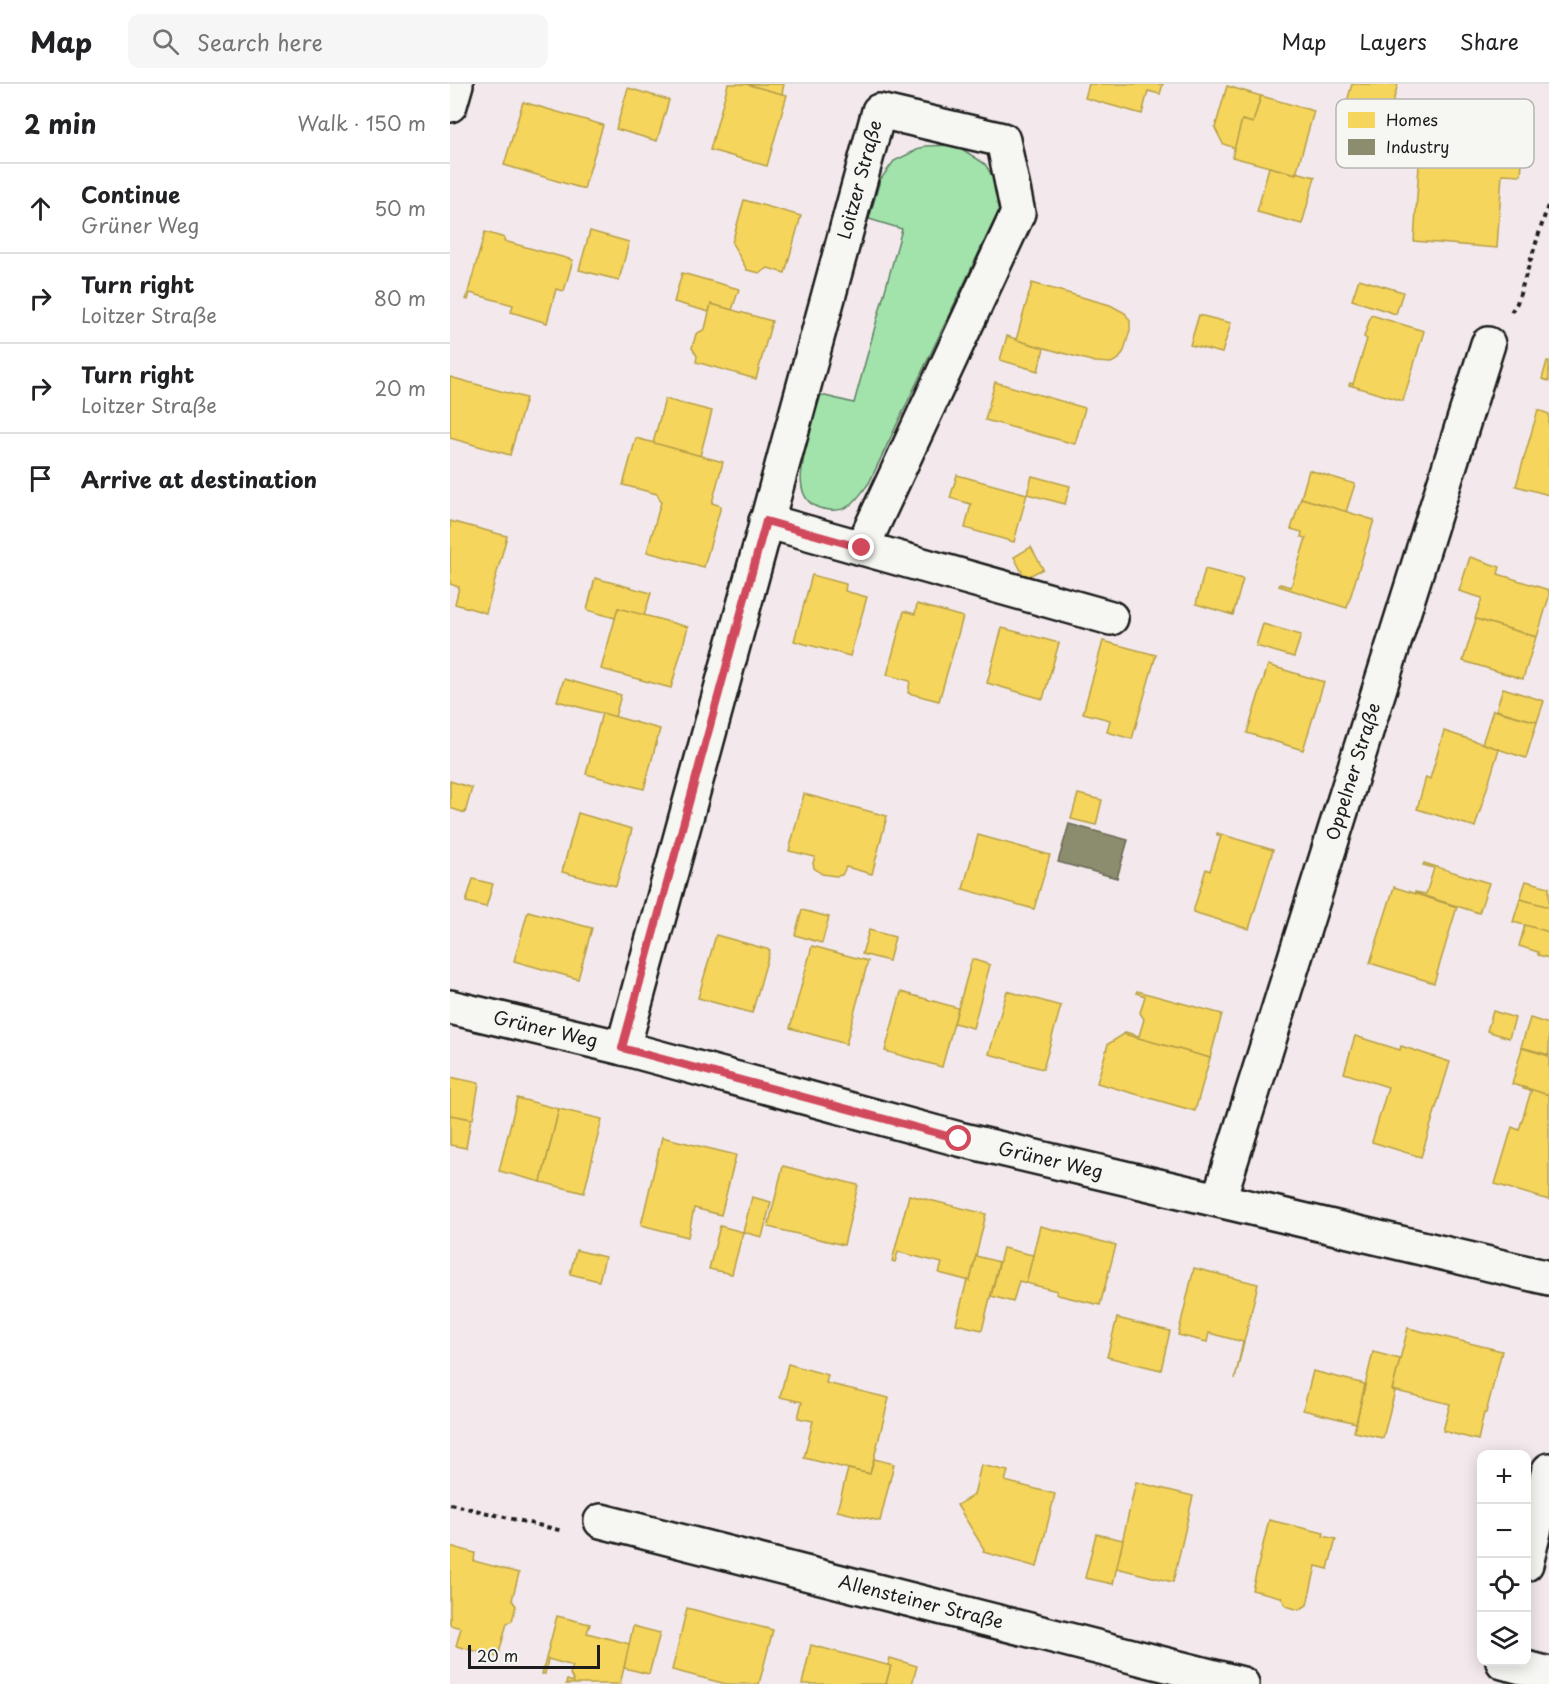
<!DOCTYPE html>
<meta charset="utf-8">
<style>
body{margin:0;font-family:"Playpen Sans",sans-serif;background:#f6f6f6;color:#202124}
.controls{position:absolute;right:18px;bottom:18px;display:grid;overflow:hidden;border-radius:12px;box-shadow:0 3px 15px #0003}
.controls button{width:54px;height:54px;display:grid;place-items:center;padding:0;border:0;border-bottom:2px solid #e0e0e0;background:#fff;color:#202124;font:30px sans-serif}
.scale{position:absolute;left:18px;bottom:15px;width:132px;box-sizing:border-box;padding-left:6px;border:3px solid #1c1c1c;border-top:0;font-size:16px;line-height:21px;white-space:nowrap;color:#1c1c1c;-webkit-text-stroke:4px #f6f6f2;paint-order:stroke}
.stop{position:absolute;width:18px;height:18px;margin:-14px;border:4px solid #d1495b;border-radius:50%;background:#fff}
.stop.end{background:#d1495b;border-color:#fff;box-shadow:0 2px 6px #0008}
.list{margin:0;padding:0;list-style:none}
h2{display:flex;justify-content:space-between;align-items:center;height:78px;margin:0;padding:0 24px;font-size:26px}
h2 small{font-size:20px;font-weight:400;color:#757577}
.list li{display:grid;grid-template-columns:39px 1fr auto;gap:18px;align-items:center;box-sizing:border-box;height:90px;padding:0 24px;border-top:2px solid #e0e0e0}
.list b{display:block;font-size:22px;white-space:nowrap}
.list p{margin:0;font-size:20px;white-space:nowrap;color:#757577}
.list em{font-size:20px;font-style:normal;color:#757577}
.icon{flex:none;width:33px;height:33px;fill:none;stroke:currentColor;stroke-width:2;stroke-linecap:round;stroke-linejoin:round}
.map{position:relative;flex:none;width:1099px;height:1600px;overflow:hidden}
header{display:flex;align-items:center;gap:36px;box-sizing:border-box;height:84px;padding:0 30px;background:#fff;border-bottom:2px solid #e0e0e0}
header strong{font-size:28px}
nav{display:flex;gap:33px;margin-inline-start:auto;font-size:21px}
.search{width:420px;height:54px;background:#f6f6f6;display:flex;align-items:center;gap:15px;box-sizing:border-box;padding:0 21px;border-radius:12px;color:#757577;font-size:22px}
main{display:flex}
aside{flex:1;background:#fff}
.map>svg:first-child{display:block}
</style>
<header>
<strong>Map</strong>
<div class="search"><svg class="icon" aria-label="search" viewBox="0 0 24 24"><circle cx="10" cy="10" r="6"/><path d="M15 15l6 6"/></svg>Search here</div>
<nav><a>Map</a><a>Layers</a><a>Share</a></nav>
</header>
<main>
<aside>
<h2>2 min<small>Walk · 150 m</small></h2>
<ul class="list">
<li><svg class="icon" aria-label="ahead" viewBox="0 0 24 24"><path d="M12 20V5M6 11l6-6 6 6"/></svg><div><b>Continue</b><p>Grüner Weg</p></div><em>50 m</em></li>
<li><svg class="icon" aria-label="right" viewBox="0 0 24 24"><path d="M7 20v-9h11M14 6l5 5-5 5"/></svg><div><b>Turn right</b><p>Loitzer Straße</p></div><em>80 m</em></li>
<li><svg class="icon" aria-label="right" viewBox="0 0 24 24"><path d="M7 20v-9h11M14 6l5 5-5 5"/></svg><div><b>Turn right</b><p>Loitzer Straße</p></div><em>20 m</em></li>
<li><svg class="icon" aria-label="arrive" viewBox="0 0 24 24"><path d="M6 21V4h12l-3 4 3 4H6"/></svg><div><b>Arrive at destination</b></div></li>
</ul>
</aside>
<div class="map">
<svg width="1099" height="1600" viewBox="0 0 1099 1600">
<rect width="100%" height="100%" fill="#f3e9ec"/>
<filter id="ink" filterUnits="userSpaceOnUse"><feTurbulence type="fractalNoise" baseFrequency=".0167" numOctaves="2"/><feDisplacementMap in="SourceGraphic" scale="12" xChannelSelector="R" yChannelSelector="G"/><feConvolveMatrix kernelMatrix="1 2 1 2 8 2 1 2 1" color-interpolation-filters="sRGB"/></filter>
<g filter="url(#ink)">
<!-- green -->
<path fill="#a2e3ac" stroke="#5f8064" stroke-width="1.5" d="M 506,61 L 535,80 L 549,103 L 551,122 L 419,399 C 408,413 401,428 380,426 C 338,423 352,377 360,351 C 363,338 367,324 371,311 L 404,319 L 452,145 L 419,135 L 430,96 L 444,77 L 475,62 Z"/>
<!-- homes -->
<g fill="#f6d55c" stroke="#b59e49" stroke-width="1.5">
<path d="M 278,0 L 296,0 L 337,11 L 317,82 L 260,66 Z"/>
<path d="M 296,0 L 334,0 L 332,10 Z"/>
<path d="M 639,0 L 713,0 L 710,10 L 698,7 L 692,30 L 635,14 Z"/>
<path d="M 902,0 L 948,0 L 934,51 L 891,39 Z"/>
<path d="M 777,2 L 811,12 L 803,39 L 792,36 L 785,64 L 773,60 L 765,44 Z"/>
<path d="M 178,4 L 219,16 L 207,57 L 166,45 Z"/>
<path d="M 811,12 L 864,27 L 846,90 L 782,73 L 792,36 L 803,39 Z"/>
<path d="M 73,18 L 153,41 L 134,105 L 54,81 Z"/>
<path d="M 972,36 L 1075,44 L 1071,91 L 1052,90 L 1047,164 L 964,157 Z"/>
<path d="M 819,83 L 846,90 L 846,88 L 865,93 L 852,140 L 807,128 Z"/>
<path d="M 294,116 L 351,132 L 335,189 L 318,184 L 310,189 L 297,186 L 282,159 Z"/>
<path d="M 140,147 L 179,158 L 169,196 L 129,186 Z"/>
<path d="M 35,148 L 55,154 L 54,157 L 123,176 L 114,207 L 106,205 L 97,239 L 61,228 L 63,221 L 20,209 L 18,216 L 16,215 Z"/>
<path d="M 232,189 L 289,205 L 282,226 L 261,220 L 259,228 L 224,218 Z"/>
<path d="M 909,195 L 953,208 L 946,230 L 902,216 Z"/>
<path d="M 582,199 L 660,221 L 675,229 L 680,237 L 680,246 L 674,267 L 669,275 L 661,279 L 645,278 L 566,256 Z"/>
<path d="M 261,220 L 322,237 L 306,295 L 246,278 L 247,272 L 242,264 L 246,250 L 255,245 Z"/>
<path d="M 749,231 L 781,239 L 772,269 L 740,261 Z"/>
<path d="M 921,231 L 974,247 L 953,317 L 899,301 L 900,299 L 903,300 L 917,255 L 914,253 Z"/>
<path d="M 557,252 L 566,255 L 566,256 L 594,264 L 588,287 L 550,276 Z"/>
<path d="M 1097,277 L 1099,277 L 1099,297 L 1092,295 Z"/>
<path d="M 0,293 L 76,314 L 60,371 L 0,354 Z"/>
<path d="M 545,298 L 635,324 L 625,360 L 535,336 Z"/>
<path d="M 215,315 L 262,327 L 250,372 L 203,359 Z"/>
<path d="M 1088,326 L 1099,330 L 1099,411 L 1066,402 Z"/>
<path d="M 186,354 L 273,378 L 262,419 L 271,422 L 254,483 L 197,468 L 211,418 L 207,410 L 173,401 Z"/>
<path d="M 859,386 L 905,400 L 896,428 L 851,414 Z"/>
<path d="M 507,391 L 577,410 L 564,458 L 515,444 L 521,420 L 500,414 Z"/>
<path d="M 582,392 L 620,402 L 615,420 L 577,410 Z"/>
<path d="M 851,414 L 924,436 L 897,524 L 829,502 L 830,500 L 841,503 L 856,454 L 851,453 L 852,448 L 841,445 Z"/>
<path d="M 0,437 L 57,452 L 36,529 L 5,520 L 9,503 L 0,500 Z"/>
<path d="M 581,463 L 593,485 L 575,494 L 564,473 Z"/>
<path d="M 1020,473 L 1050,483 L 1048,490 L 1099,506 L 1099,513 L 1087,553 L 1025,535 L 1032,514 L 1009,507 Z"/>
<path d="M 755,485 L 793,495 L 783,531 L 746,520 Z"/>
<path d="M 362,491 L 396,500 L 395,507 L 417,513 L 400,572 L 344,557 Z"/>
<path d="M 145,494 L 201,509 L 194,532 L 168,524 L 165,534 L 137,526 Z"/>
<path d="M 467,520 L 513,533 L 489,617 L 458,609 L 460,597 L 437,591 L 454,527 L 465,530 Z"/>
<path d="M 168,524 L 238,543 L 221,604 L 151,585 Z"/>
<path d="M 1026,535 L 1086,553 L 1073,595 L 1013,577 Z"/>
<path d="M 813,540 L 851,551 L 844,573 L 806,562 Z"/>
<path d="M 552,544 L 609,559 L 593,615 L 537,599 Z"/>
<path d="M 653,557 L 706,571 L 682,655 L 657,648 L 660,636 L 633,629 Z"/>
<path d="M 818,581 L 874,598 L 853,666 L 797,649 Z"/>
<path d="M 114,595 L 171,611 L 165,633 L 107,617 Z"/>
<path d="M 1053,604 L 1094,617 L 1087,638 L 1046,626 Z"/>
<path d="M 1043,626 L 1087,638 L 1076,674 L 1032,660 Z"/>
<path d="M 152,629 L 210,645 L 194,705 L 136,690 Z"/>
<path d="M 994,647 L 1049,665 L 1025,743 L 967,725 L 976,693 L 980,695 Z"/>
<path d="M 0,697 L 22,704 L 15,729 L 0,724 Z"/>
<path d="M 354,710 L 437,732 L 422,790 L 396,783 L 392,791 L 386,792 L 372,790 L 364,784 L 363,779 L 365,773 L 339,767 Z"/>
<path d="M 628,710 L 652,716 L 646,741 L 621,735 Z"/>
<path d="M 128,729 L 182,745 L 166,802 L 112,788 Z"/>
<path d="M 767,749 L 823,766 L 799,845 L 743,828 L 756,785 L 760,787 L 771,752 L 767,751 Z"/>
<path d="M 528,751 L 600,771 L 584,825 L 513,805 Z"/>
<path d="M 974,779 L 1039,799 L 1029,829 L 965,809 L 965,808 L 976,810 L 984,784 L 973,781 Z"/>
<path d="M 23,795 L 43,800 L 36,823 L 16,818 Z"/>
<path d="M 1076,797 L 1099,803 L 1099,823 L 1070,815 Z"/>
<path d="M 944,803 L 1007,823 L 984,899 L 920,879 Z"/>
<path d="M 1070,815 L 1099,823 L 1099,848 L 1063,838 Z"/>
<path d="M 352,826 L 379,833 L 372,859 L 345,851 Z"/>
<path d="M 78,827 L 142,844 L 128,895 L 64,877 Z"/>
<path d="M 1075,841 L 1099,848 L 1099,874 L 1088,871 L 1088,868 L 1069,862 Z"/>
<path d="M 419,846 L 445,853 L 439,877 L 412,870 Z"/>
<path d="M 266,851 L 320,866 L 302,929 L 248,914 Z"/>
<path d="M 362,862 L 418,877 L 396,960 L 340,944 Z"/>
<path d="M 522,875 L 540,881 L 523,944 L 504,939 Z"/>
<path d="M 557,907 L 611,922 L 593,985 L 539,970 Z"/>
<path d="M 687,907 L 772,930 L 760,974 L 674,950 L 675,948 L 689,952 L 694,935 L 690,929 L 695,912 L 686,909 Z"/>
<path d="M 451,908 L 508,924 L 492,983 L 435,967 Z"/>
<path d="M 1043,927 L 1065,934 L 1059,954 L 1037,947 Z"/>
<path d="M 1080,934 L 1099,940 L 1099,971 L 1071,963 Z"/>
<path d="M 674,950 L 760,974 L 745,1027 L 647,999 L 658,960 Z"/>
<path d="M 905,952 L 950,966 L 951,962 L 1000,978 L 971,1073 L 922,1058 L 938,1003 L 894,989 Z"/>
<path d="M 1072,964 L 1099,972 L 1099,1011 L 1062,1000 Z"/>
<path d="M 0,993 L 29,999 L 23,1035 L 0,1031 Z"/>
<path d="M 1073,1003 L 1099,1011 L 1099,1116 L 1045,1100 L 1062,1043 L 1069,1046 L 1081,1007 L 1073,1005 Z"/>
<path d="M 67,1014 L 109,1025 L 91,1098 L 49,1087 Z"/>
<path d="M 109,1025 L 152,1035 L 134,1109 L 91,1098 Z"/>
<path d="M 0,1031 L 21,1035 L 16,1064 L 0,1061 Z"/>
<path d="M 212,1053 L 286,1071 L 271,1131 L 244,1124 L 238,1153 L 191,1141 Z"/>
<path d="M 333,1082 L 408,1101 L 394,1161 L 318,1143 Z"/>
<path d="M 459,1111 L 536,1130 L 520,1197 L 489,1189 L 492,1179 L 448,1168 L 445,1178 L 442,1177 Z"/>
<path d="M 302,1113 L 321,1118 L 312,1153 L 293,1148 Z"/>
<path d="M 270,1142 L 293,1148 L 282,1190 L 259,1185 Z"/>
<path d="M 590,1142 L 666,1161 L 650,1221 L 608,1211 L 606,1210 L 607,1207 L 576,1199 Z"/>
<path d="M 553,1164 L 583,1171 L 576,1199 L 569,1197 L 563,1218 L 541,1212 Z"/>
<path d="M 126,1166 L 155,1173 L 149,1197 L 120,1190 Z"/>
<path d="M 526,1172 L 549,1178 L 532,1246 L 506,1240 L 517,1196 L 520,1197 Z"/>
<path d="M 744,1184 L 808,1200 L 785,1295 L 793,1258 L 759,1249 L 757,1258 L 728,1251 Z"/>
<path d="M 667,1234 L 720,1247 L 711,1286 L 657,1273 Z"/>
<path d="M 958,1244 L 1052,1267 L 1036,1329 L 1034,1329 L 1028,1356 L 993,1347 L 1000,1320 L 942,1306 Z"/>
<path d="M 923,1268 L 950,1275 L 942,1306 L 945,1307 L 933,1354 L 904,1348 Z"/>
<path d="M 338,1280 L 378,1291 L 376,1299 L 439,1314 L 420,1390 L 354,1374 L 363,1337 L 348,1334 L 352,1318 L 330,1313 Z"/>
<path d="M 863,1287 L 915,1300 L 906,1339 L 853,1326 Z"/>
<path d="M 424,1375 L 444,1380 L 430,1437 L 387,1427 L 398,1385 L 420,1390 Z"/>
<path d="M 531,1381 L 558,1387 L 555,1397 L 605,1410 L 587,1483 L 533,1468 L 534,1465 L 507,1421 L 524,1411 Z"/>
<path d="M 686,1398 L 743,1412 L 723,1498 L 666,1484 Z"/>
<path d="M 819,1436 L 874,1449 L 873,1452 L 886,1455 L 878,1485 L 866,1482 L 857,1521 L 849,1526 L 836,1522 L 831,1513 L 802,1506 Z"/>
<path d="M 646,1450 L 673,1456 L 663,1500 L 635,1494 Z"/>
<path d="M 0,1462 L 25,1469 L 24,1477 L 69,1489 L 62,1516 L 66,1522 L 62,1537 L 57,1539 L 48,1573 L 6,1562 L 11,1544 L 0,1541 Z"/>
<path d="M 237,1524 L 323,1546 L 309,1600 L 276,1600 L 222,1586 Z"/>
<path d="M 107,1532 L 140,1540 L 137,1549 L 180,1560 L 170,1600 L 116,1600 L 117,1596 L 124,1598 L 120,1590 L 123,1582 L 98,1575 L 95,1590 L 92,1590 Z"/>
<path d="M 183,1542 L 210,1549 L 199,1590 L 174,1584 Z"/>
<path d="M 361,1561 L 441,1582 L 436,1600 L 352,1600 Z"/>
<path d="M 440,1574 L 467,1582 L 462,1600 L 436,1600 L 441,1582 L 438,1581 Z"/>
</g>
<!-- industry -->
<path fill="#8c8c6e" stroke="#6a6a55" stroke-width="1.5" d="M 619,740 L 678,756 L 667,794 L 608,778 Z"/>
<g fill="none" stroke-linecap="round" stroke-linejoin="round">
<defs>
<g id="minor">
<path d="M 0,21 L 6,0"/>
<path d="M 412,464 L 661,534"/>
<path id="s1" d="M 0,923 L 173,964 L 509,1055 L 1099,1194"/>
<path id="s2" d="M 173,964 L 429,27 L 553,56 L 568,129 L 412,464 L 316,437"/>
<path id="s3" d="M 769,1115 L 1038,260"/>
<path id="s4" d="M 151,1437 L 792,1600"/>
<path d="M 1076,1480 L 1099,1386"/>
<path d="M 1053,1578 L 1099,1590"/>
</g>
</defs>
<!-- minor casing -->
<use href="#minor" stroke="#1c1c1c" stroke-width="38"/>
<!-- path -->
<g stroke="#1c1c1c" stroke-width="4" stroke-dasharray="4.5 4.5" stroke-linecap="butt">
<path d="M 1061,228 L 1067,219 L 1099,118"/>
<path d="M 0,1420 L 113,1447"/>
</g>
<!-- minor -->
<use href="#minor" stroke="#f6f6f2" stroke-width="33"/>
</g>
</g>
<g fill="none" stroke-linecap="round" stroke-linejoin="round" filter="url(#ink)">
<!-- route -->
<path stroke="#d1495b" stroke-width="8" d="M 412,464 L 316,437 L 172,964 L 509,1055"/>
</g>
<g text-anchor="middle" stroke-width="6" stroke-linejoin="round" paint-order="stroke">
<!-- street labels -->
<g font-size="18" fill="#1c1c1c" stroke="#f6f6f2">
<text dy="6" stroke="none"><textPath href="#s2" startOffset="900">Loitzer Straße</textPath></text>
<text dy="6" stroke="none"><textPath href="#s3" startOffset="448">Oppelner Straße</textPath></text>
<text dy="6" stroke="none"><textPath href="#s1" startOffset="98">Grüner Weg</textPath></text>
<text dy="6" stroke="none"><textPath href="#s1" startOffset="620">Grüner Weg</textPath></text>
<text dy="6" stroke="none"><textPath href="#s4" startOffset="330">Allensteiner Straße</textPath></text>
</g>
</g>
<!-- legend -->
<rect x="886" y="15" width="198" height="69" rx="9" fill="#f6f6f2" stroke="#b5b5b2" stroke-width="1.5"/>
<rect x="898" y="28" width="27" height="16" fill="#f6d55c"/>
<rect x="898" y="55" width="27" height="16" fill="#8c8c6e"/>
<g font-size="16" fill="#1c1c1c">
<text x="936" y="42">Homes</text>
<text x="936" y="69">Industry</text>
</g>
</svg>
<div class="controls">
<button>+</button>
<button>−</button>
<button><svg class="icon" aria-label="locate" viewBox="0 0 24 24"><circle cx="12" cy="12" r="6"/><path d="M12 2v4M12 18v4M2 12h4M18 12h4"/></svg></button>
<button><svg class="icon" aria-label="layers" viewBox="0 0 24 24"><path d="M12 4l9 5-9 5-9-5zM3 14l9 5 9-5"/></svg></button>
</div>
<div class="scale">20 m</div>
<div class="stop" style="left:509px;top:1055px"></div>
<div class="stop end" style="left:412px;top:464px"></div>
</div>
</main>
